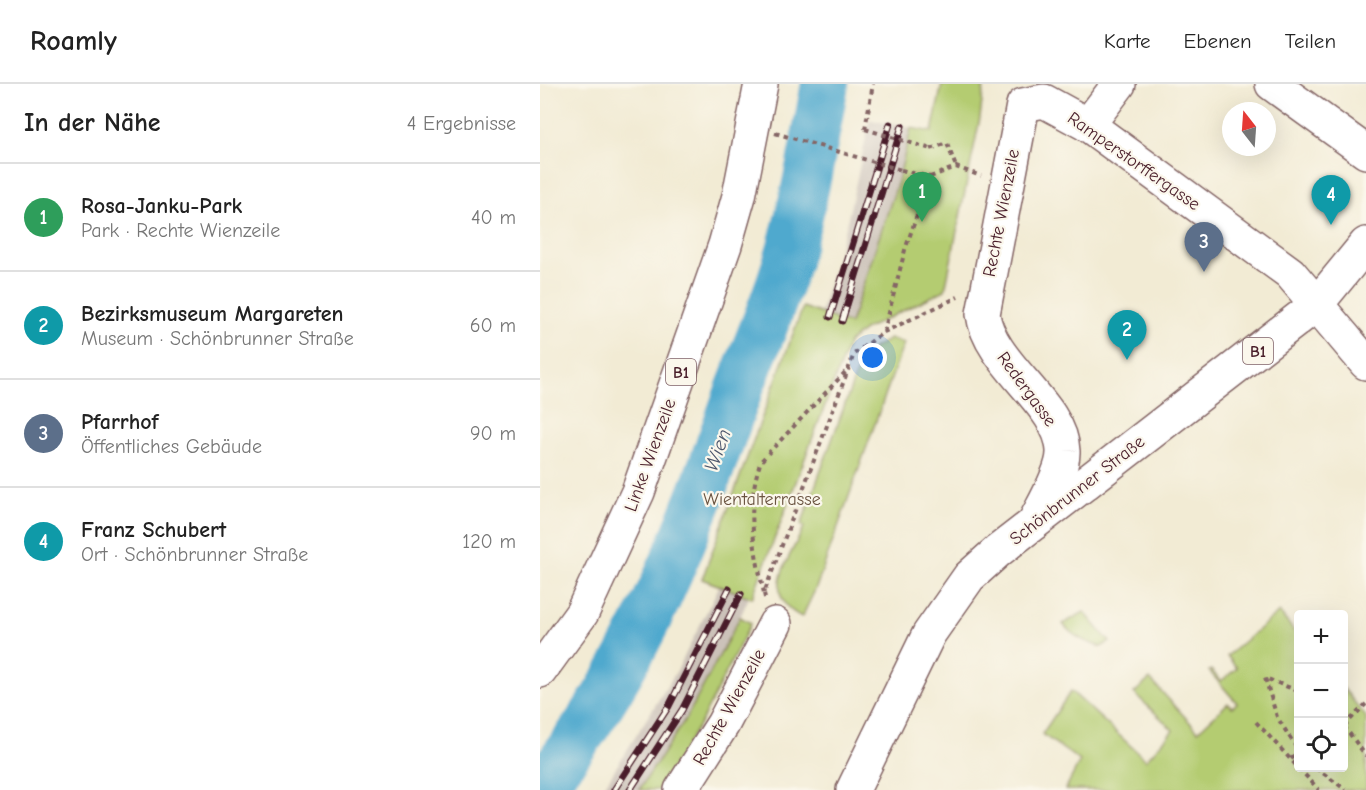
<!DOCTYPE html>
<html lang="de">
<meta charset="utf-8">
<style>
body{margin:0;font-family:"Comic Neue",sans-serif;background:#f2f2f2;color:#222}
.controls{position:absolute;right:18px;bottom:18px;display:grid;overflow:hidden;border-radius:6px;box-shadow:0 6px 24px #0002}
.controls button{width:54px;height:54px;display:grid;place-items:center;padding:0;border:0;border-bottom:2px solid #e0e0e0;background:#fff;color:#222;font:30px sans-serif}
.compass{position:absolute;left:682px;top:18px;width:54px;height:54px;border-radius:50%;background:#fff;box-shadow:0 6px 24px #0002;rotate:343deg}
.you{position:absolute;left:333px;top:274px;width:21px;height:21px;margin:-15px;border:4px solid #fff;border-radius:50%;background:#1a73e8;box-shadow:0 0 0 9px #1a73e833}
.badge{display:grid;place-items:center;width:39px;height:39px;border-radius:50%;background:#7c3aed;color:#fff;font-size:20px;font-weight:700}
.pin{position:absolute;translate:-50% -50px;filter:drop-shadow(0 2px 3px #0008)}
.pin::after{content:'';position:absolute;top:32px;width:21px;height:18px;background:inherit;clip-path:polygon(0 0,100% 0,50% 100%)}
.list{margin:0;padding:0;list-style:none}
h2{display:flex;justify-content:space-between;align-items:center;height:78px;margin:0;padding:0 24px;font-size:26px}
h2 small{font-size:20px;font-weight:400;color:#767676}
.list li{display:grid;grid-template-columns:39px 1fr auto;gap:18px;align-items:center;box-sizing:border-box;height:108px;padding:0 24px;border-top:2px solid #e0e0e0}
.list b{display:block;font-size:22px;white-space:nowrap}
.list p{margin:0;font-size:20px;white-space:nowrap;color:#767676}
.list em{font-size:20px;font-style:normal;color:#767676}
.icon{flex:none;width:33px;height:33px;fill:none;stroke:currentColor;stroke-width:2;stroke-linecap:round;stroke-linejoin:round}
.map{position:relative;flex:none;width:826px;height:706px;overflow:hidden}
header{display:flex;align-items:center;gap:36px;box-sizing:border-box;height:84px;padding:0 30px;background:#fff;border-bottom:2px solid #e0e0e0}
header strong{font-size:28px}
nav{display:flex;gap:33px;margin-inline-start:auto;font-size:21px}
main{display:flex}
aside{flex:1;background:#fff}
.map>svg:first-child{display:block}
</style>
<header>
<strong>Roamly</strong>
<nav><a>Karte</a><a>Ebenen</a><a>Teilen</a></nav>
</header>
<main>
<aside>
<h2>In der Nähe<small>4 Ergebnisse</small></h2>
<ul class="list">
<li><span class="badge" style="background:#2e9e5b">1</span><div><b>Rosa-Janku-Park</b><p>Park · Rechte Wienzeile</p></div><em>40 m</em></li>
<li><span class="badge" style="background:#0f9aa8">2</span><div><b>Bezirksmuseum Margareten</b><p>Museum · Schönbrunner Straße</p></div><em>60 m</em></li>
<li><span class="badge" style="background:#5c6f8a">3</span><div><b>Pfarrhof</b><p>Öffentliches Gebäude</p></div><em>90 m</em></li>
<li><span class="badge" style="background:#0f9aa8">4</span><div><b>Franz Schubert</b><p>Ort · Schönbrunner Straße</p></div><em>120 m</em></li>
</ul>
</aside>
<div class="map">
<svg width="826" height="706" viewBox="0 0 826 706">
<rect width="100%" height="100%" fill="#fbf7ec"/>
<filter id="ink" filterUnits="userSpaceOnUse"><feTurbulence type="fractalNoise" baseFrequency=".0167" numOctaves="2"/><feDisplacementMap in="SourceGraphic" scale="12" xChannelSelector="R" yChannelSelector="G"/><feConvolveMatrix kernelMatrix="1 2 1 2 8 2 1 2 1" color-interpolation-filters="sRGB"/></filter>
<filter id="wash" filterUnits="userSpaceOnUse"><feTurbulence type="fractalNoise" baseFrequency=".008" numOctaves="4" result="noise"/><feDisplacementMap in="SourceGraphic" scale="24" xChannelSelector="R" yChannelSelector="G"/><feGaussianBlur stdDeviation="1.35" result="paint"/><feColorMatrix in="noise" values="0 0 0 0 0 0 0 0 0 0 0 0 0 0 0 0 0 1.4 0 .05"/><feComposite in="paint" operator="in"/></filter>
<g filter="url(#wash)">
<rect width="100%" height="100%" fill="#f2ebd4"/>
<!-- industrial -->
<path fill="#ccc2b9" d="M 330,36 L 371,44 L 364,75 L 310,240 L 214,502 L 189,558 L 148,631 L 99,706 L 62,706 L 138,585 L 176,509 L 206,440 L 261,293 L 306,143 Z"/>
<!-- green -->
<g fill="#b4cc71" stroke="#7f764e" stroke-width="1.5">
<path d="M 402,0 L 444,0 L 440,34 L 405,206 L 324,246 L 309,258 L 212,514 L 162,495 L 263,223 L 310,240 L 358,97 L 371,44 L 392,48 Z"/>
<path d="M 350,255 L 364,259 L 276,504 L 262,533 C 218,511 250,475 264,443 L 261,441 L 320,279 L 333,264 Z"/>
<path d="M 544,528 L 570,558 L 561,563 C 546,558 533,553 523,540 Z"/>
<path d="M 739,528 L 758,552 L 758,684 L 804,684 L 804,605 L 826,633 L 826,706 L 525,706 L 540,677 L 502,650 L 531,607 L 606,676 L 633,646 L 594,609 L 610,595 L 658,647 L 688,619 L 692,623 L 697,619 L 669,587 L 671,586 L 681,597 L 697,584 L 687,572 Z"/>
<path d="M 200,533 L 211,539 L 161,638 L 118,706 L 99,706 L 148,631 Z"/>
</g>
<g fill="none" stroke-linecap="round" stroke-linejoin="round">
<!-- river -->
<path stroke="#50a9ce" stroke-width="48" d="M 0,704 C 99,585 147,452 198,309 C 217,259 240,207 253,155 C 267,105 275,52 285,0"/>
</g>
</g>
<g filter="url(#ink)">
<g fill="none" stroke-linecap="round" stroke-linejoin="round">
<defs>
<g id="minor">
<path d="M 732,0 L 826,68"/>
<path d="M 548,41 L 579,0"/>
<path d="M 494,439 C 503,421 524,387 523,367 C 522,321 449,280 443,230 L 483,21 L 504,17 L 548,41 L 750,189 L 826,279"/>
<path d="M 141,706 L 183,640 L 235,540"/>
</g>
<g id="major">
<path d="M 0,587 L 42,529 L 98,408 L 185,161 L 199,112 L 221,0"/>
<path d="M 313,706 L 389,550 L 429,493 L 458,467 L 776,221 L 826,160"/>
</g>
</defs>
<!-- minor casing -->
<use href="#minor" stroke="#856666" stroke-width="36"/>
<!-- major casing -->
<use href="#major" stroke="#856666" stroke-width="36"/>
<!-- path -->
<g stroke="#856666" stroke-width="4" stroke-dasharray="4.5 4.5" stroke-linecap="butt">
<path d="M 325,45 L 333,0"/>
<path d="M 391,65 L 407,59 L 416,83"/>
<path d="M 361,86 L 390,93"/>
<path d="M 344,248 L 365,166 L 390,93 L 416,83 L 441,92"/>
<path d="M 225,514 L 224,509 L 314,270 L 344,248 L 418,213"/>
<path d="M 758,607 L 725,594 L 737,633 L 758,666"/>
<path d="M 716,638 L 779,706"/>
<path d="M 804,642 L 826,672"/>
<path d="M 804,642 L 826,620"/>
<path d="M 751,675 L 758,669"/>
<path d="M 776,684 L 806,706"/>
</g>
<!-- minor -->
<use href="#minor" stroke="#fff" stroke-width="33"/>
<!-- major -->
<use href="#major" stroke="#fff" stroke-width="33"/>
<defs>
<g id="rail">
<path d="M 290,233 L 350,40"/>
<path d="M 302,237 L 362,42"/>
<path d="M 74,706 L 129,622 L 189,505"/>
<path d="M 90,706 L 142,626 L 201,510"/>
</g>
</defs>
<!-- rail casing -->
<use href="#rail" stroke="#4a1f2b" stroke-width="7"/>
<!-- rail -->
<use href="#rail" stroke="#fbf7ec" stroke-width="4.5" stroke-dasharray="14" stroke-linecap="butt"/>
<!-- path-bridge -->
<g stroke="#856666" stroke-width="4" stroke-dasharray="4.5 4.5" stroke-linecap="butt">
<path d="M 325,45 L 391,65"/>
<path d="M 235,49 L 361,86"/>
<path d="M 224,509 C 214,466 205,420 221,377 L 308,285"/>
</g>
</g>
</g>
<g text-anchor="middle" stroke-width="4.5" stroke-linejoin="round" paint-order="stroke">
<!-- shield labels -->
<g fill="#fbf7ec" stroke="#7f6065" stroke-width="1.5">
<rect x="703" y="254" width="30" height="26" rx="4.5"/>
<rect x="126" y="275" width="30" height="26" rx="4.5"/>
</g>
<g font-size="16" font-weight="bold" fill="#4a1f2b">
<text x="718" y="273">B1</text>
<text x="141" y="294">B1</text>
</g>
<!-- street labels -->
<g font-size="18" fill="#4a1f2b" stroke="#fbf7ec">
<text transform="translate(594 77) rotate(35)" y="6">Ramperstorffergasse</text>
<text transform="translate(461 129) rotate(-79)" y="6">Rechte Wienzeile</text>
<text transform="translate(487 305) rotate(54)" y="6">Redergasse</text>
<text transform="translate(110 371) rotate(-70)" y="6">Linke Wienzeile</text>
<text transform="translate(537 406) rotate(-38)" y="6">Schönbrunner Straße</text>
<text transform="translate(189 623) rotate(-61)" y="6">Rechte Wienzeile</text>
</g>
<!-- park labels -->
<g font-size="18" fill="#6a5340" stroke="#fbf7ec">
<text x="222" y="421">Wientalterrasse</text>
</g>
<!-- water labels -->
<g font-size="20" font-style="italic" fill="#4c566c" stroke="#fbf7ec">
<text transform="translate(177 366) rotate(-70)" y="7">Wien</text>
</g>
</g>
</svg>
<div class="controls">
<button>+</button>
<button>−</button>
<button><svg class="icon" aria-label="locate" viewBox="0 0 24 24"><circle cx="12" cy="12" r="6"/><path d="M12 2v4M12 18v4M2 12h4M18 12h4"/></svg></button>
</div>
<svg class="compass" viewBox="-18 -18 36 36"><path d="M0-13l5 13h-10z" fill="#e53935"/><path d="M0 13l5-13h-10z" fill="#767676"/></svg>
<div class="you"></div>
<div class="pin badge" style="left:382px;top:138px;background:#2e9e5b">1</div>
<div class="pin badge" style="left:587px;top:276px;background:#0f9aa8">2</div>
<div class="pin badge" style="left:664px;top:188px;background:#5c6f8a">3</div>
<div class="pin badge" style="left:791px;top:141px;background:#0f9aa8">4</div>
</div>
</main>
